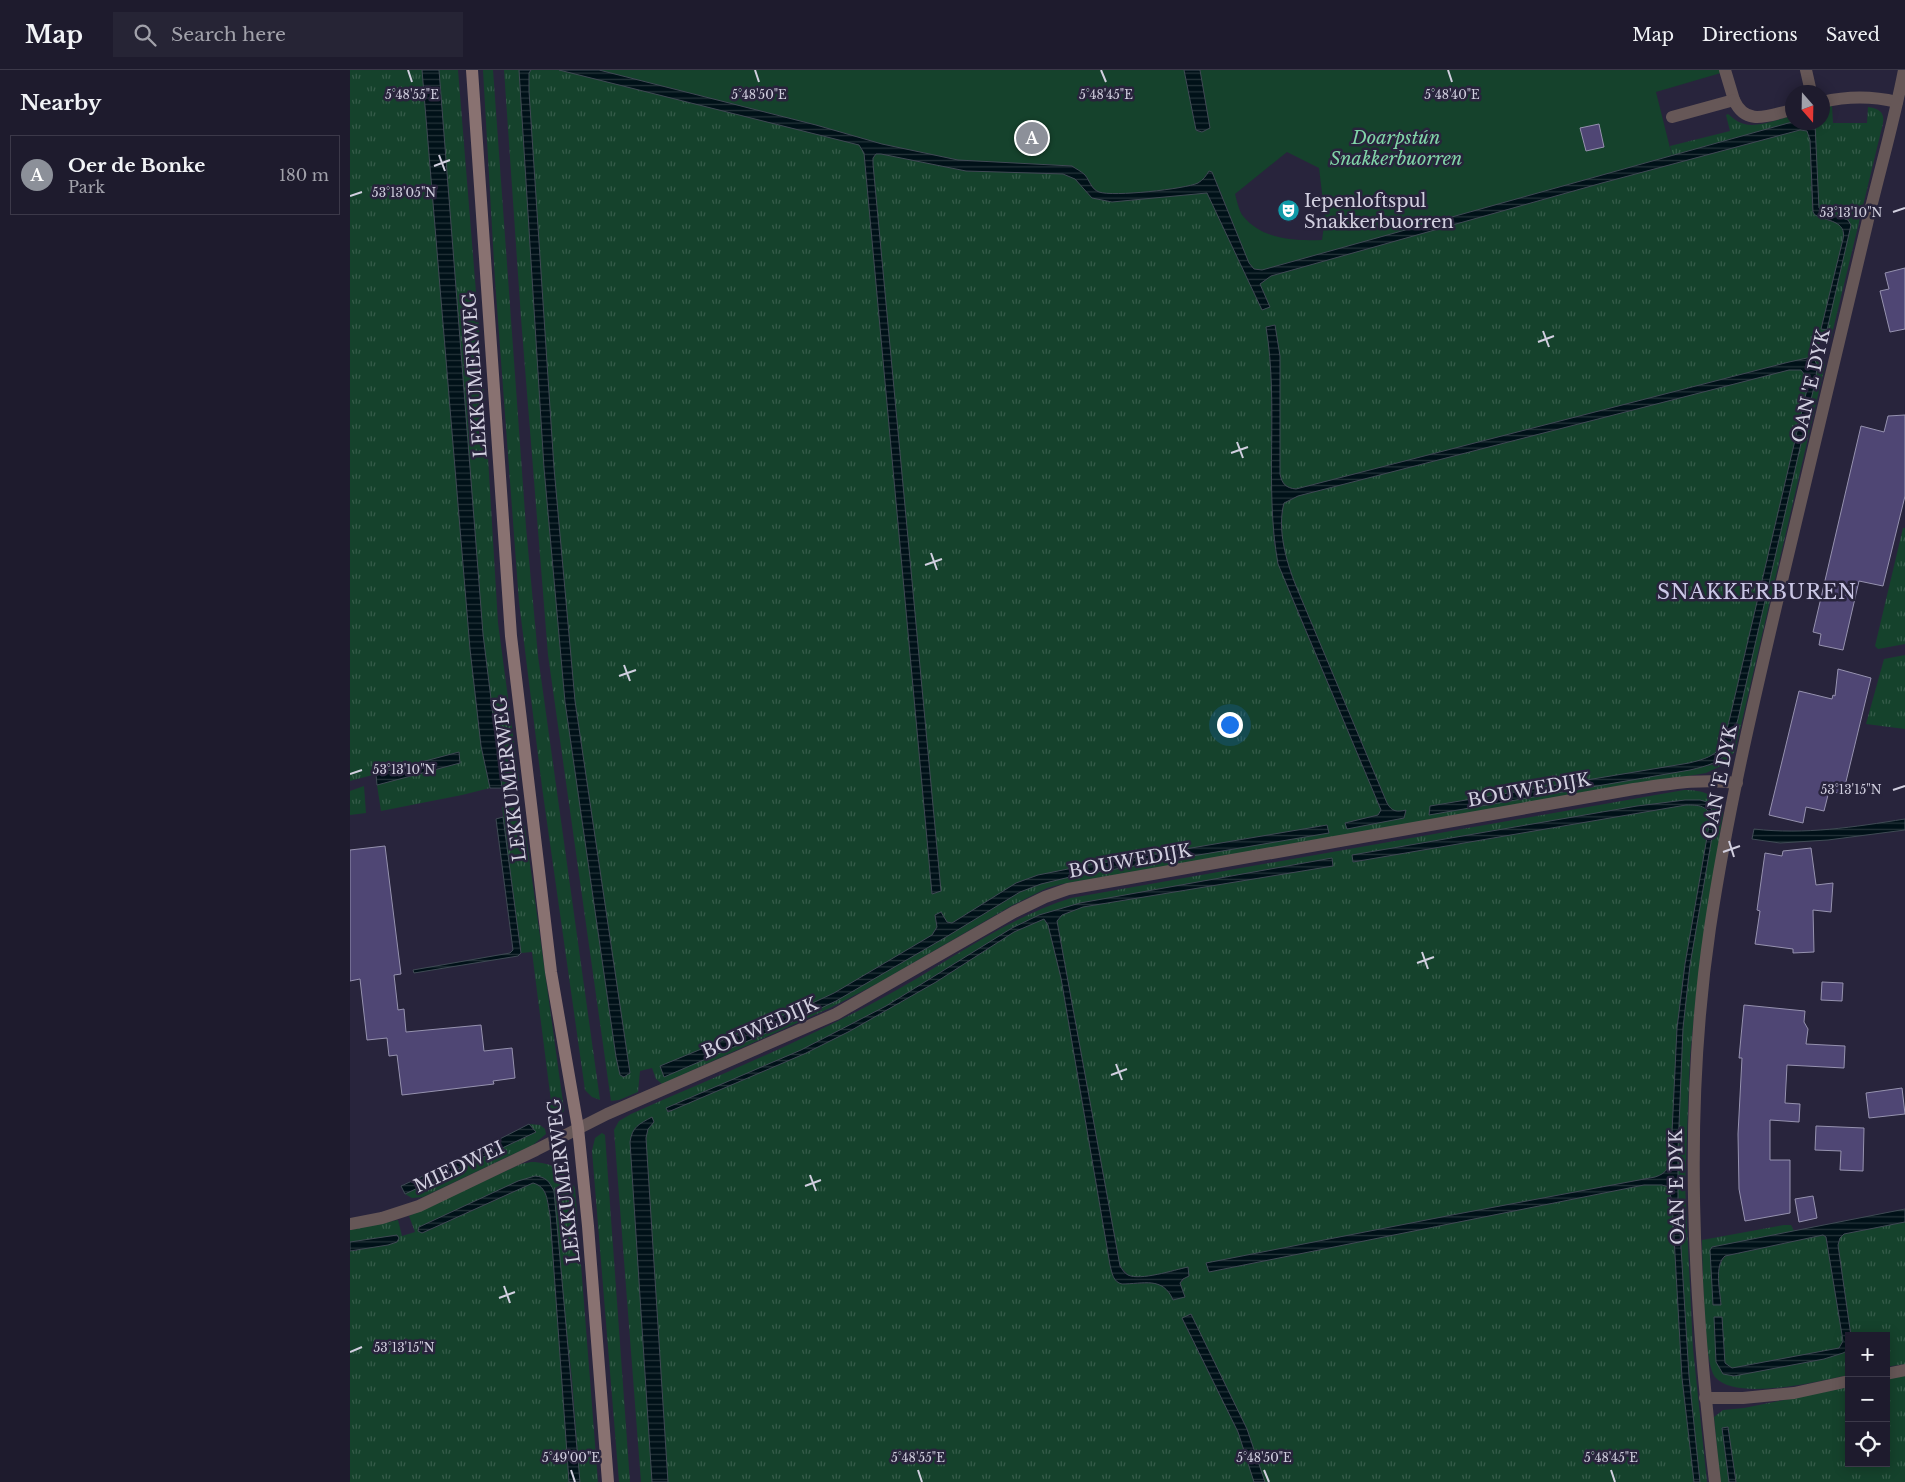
<!DOCTYPE html>
<meta charset="utf-8">
<style>
body{margin:0;font-family:"Libre Baskerville",serif;background:#262435;color:#f1f3f6}
.controls{position:absolute;right:15px;bottom:15px;display:grid;overflow:hidden;border-radius:0px;box-shadow:0 2px 12px #0003}
.controls button{width:45px;height:45px;display:grid;place-items:center;padding:0;border:0;border-bottom:1px solid #3c3949;background:#1e1b2d;color:#f1f3f6;font:25px sans-serif}
.compass{position:absolute;left:1435px;top:15px;width:45px;height:45px;border-radius:50%;background:#1e1b2d;box-shadow:0 2px 12px #0003;rotate:160deg}
.you{position:absolute;left:879px;top:654px;width:18px;height:18px;margin:-12px;border:4px solid #fff;border-radius:50%;background:#1a73e8;box-shadow:0 0 0 8px #1a73e833}
.badge{display:grid;place-items:center;width:32px;height:32px;border-radius:50%;background:#8c9099;color:#fff;font-size:16px;font-weight:700}
.pin{position:absolute;translate:-50% -50%;border:2px solid #fff;box-shadow:0 1px 5px #0006}
.list{margin:0;padding:0;list-style:none}
h2{display:flex;justify-content:space-between;align-items:center;height:65px;margin:0;padding:0 20px;font-size:21px}
h2 small{font-size:16px;font-weight:400;color:#a1a1aa}
.list li{display:grid;grid-template-columns:32px 1fr auto;gap:15px;align-items:center;box-sizing:border-box;height:80px;margin:0 10px 10px;padding:0 10px;border:1px solid #3c3949;border-radius:0px}
.list b{display:block;font-size:19px;white-space:nowrap}
.list p{margin:0;font-size:16px;white-space:nowrap;color:#a1a1aa}
.list em{font-size:16px;font-style:normal;color:#a1a1aa}
.icon{flex:none;width:28px;height:28px;fill:none;stroke:currentColor;stroke-width:2;stroke-linecap:round;stroke-linejoin:round}
.map{position:relative;flex:none;width:1555px;height:1412px;overflow:hidden}
header{display:flex;align-items:center;gap:30px;box-sizing:border-box;height:70px;padding:0 25px;background:#1e1b2d;border-bottom:1px solid #3c3949}
header strong{font-size:24px}
nav{display:flex;gap:28px;margin-inline-start:auto;font-size:18px}
.search{width:350px;height:45px;background:#262435;display:flex;align-items:center;gap:12px;box-sizing:border-box;padding:0 18px;border-radius:0px;color:#a1a1aa;font-size:19px}
main{display:flex}
aside{flex:1;background:#1e1b2d}
.map>svg:first-child{display:block}
</style>
<header>
<strong>Map</strong>
<div class="search"><svg class="icon" aria-label="search" viewBox="0 0 24 24"><circle cx="10" cy="10" r="6"/><path d="M15 15l6 6"/></svg>Search here</div>
<nav><a>Map</a><a>Directions</a><a>Saved</a></nav>
</header>
<main>
<aside>
<h2>Nearby<small></small></h2>
<ul class="list">
<li><span class="badge">A</span><div><b>Oer de Bonke</b><p>Park</p></div><em>180 m</em></li>
</ul>
</aside>
<div class="map">
<svg width="1555" height="1412" viewBox="0 0 1555 1412">
<defs>
<pattern id="grass-tufts" width="24" height="20" patternUnits="userSpaceOnUse" patternTransform="scale(1.25)"><rect width="24" height="20" fill="#15422c"/><path d="M3 7l-1-3M5 7V3M7 7l1-3M15 17l-1-3M17 17v-4M19 17l1-3" fill="none" stroke="#365c4a"/></pattern>
<pattern id="water-rules" width="6" height="5" patternUnits="userSpaceOnUse" patternTransform="scale(1.25)"><rect width="6" height="5" fill="#001118"/><path d="M0 2.5h6" fill="none" stroke="#243339"/></pattern>
</defs>
<rect width="100%" height="100%" fill="#28243c"/>
<!-- grass -->
<g fill="url(#grass-tufts)" fill-rule="evenodd">
<path d="M 0,0 L 72,0 L 120,579 L 131,676 L 140,718 L 112,725 L 31,741 L 27,715 L 110,693 L 109,682 L 0,711 Z"/>
<path d="M 89,0 L 108,0 L 134,321 L 148,553 L 169,710 L 168,716 L 152,723 L 133,564 Z"/>
<path d="M 133,0 L 143,0 L 176,457 L 188,586 L 250,1030 L 242,1027 L 235,1020 L 192,717 L 169,532 L 145,210 Z"/>
<path d="M 154,0 L 169,0 L 194,398 L 215,632 L 266,987 L 270,1005 L 274,1007 L 280,1003 L 225,631 L 204,398 L 179,21 L 179,2 L 181,0 L 209,0 L 509,75 L 514,83 L 582,824 L 590,821 L 523,94 L 523,88 L 526,84 L 531,84 L 616,101 L 713,104 L 725,109 L 742,128 L 857,123 L 912,240 L 920,237 L 910,214 L 921,206 L 1252,113 L 1454,59 L 1457,61 L 1460,70 L 1462,136 L 1470,148 L 1490,154 L 1494,161 L 1493,169 L 1471,259 L 1476,260 L 1501,155 L 1491,147 L 1474,142 L 1469,138 L 1464,53 L 1472,52 L 1473,38 L 1482,36 L 1483,53 L 1517,53 L 1518,37 C 1528,38 1535,42 1533,53 L 1481,268 L 1476,271 L 1470,271 L 1467,282 L 1474,289 L 1475,295 L 1385,681 L 1375,694 L 1356,703 L 712,814 L 697,818 L 661,836 L 530,912 L 482,937 L 312,1014 L 306,1009 L 302,998 L 290,1001 L 288,1022 L 269,1030 L 261,1031 L 198,585 L 171,248 ZM 925,255 L 930,286 L 930,404 C 932,414 936,418 946,419 L 1439,292 L 1466,308 L 1376,685 L 1365,694 L 1340,700 L 1079,744 L 1081,736 L 1339,693 C 1373,685 1372,678 1380,647 L 1458,315 L 1458,309 L 1451,300 L 1439,300 L 948,426 L 934,433 C 927,460 936,491 946,516 L 1037,733 C 1042,742 1046,742 1056,741 L 1054,748 L 997,759 L 995,753 L 1028,745 L 1031,740 L 938,519 L 924,473 L 922,427 L 921,287 L 917,257 ZM 977,755 L 978,763 L 724,806 L 691,814 L 670,822 L 596,867 L 486,931 L 435,955 L 315,1006 L 311,996 L 456,936 L 484,923 L 582,865 L 587,857 L 585,845 L 591,842 L 597,852 L 602,853 L 666,813 L 688,805 L 723,798 Z"/>
<path d="M 1378,44 C 1382,47 1386,51 1391,53 C 1406,59 1428,49 1442,46 L 1442,52 L 1322,86 L 1320,76 L 1380,61 L 1376,45 Z"/>
<path d="M 1553,458 L 1555,458 L 1555,574 L 1528,579 L 1525,576 Z"/>
<path d="M 1555,585 L 1555,659 L 1516,654 L 1534,589 Z"/>
<path d="M 14,716 L 16,743 L 0,745 L 0,721 Z"/>
<path d="M 1334,720 C 1353,720 1367,724 1373,743 L 1346,927 L 1340,987 L 1335,1115 L 1343,1279 L 1357,1412 L 1350,1412 L 1339,1306 L 1327,1106 L 1333,958 L 1340,895 L 1362,767 L 1364,744 L 1362,738 L 1335,730 L 1287,736 L 1002,785 L 1004,792 L 1336,735 C 1348,735 1360,735 1360,750 L 1335,894 L 1327,958 L 1321,1083 C 1320,1096 1318,1103 1305,1107 L 1102,1145 L 856,1194 L 859,1202 L 1294,1115 L 1305,1114 L 1312,1115 L 1317,1117 L 1322,1131 L 1332,1308 L 1344,1412 L 915,1412 L 897,1359 L 841,1244 L 832,1249 L 888,1362 L 904,1412 L 318,1412 L 296,1068 L 298,1059 L 304,1052 L 280,1072 L 302,1412 L 291,1412 L 264,1060 L 269,1051 L 281,1044 C 367,1006 454,971 536,926 C 597,893 654,849 721,828 ZM 981,788 L 983,796 L 733,837 L 712,845 L 707,851 L 770,1196 L 778,1205 L 784,1207 L 836,1207 L 830,1213 L 834,1227 L 820,1222 L 813,1215 L 806,1213 L 772,1214 L 764,1208 L 760,1195 L 711,908 L 698,855 L 694,849 L 664,862 L 586,912 L 500,961 L 454,984 L 318,1042 L 316,1038 L 451,980 L 536,936 L 662,858 L 689,845 L 730,833 Z"/>
<path d="M 152,737 L 163,737 L 170,740 L 175,758 L 214,1040 L 210,1048 L 201,1040 L 198,1036 L 201,1031 L 182,882 L 171,883 Z"/>
<path d="M 179,1054 L 190,1055 L 195,1059 L 196,1064 L 183,1075 L 73,1127 L 62,1128 L 55,1124 L 186,1062 Z"/>
<path d="M 252,1063 L 255,1065 L 280,1412 L 269,1412 L 242,1081 L 245,1068 Z"/>
<path d="M 181,1092 C 202,1092 215,1101 225,1118 L 248,1412 L 230,1412 L 222,1309 L 200,1113 L 168,1111 L 69,1157 L 68,1161 L 73,1163 L 183,1113 C 198,1117 197,1131 200,1145 L 219,1412 L 0,1412 L 0,1181 L 6,1181 L 8,1171 L 0,1172 L 0,1160 L 48,1150 L 52,1166 L 65,1162 L 59,1146 L 171,1094 Z"/>
<path d="M 1555,1152 L 1555,1294 L 1536,1297 L 1536,1266 L 1501,1266 L 1488,1175 L 1490,1168 L 1494,1164 Z"/>
<path d="M 1434,1155 L 1441,1155 L 1444,1161 L 1368,1176 L 1363,1235 L 1371,1234 C 1370,1221 1364,1195 1376,1186 L 1473,1165 L 1476,1167 L 1493,1271 L 1489,1278 L 1382,1298 L 1375,1293 L 1372,1247 L 1366,1292 L 1384,1306 L 1474,1289 L 1493,1283 L 1499,1280 L 1499,1305 C 1470,1311 1386,1332 1365,1307 C 1353,1292 1353,1195 1352,1170 Z"/>
<path d="M 1555,1305 L 1555,1412 L 1386,1412 L 1378,1357 L 1372,1358 L 1379,1412 L 1370,1412 L 1364,1347 L 1373,1340 L 1394,1338 L 1499,1317 L 1499,1393 L 1536,1393 L 1536,1309 Z"/>
</g>
<!-- green -->
<path fill="#15422c" fill-rule="evenodd" d="M 249,0 L 834,0 L 846,60 L 849,62 L 860,58 L 850,0 L 1381,0 L 1306,22 L 1322,86 L 912,200 L 904,199 L 899,194 L 867,113 L 859,102 C 855,106 853,110 848,113 C 835,119 763,127 749,122 C 741,119 740,110 734,105 C 731,102 726,99 722,96 L 608,90 L 532,74 L 466,55 ZM 937,82 L 969,98 L 975,148 L 972,170 C 944,171 913,170 893,146 C 889,141 887,131 885,124 Z"/>
<!-- water -->
<g fill="url(#water-rules)" stroke="#3f4a54">
<path d="M 72,0 L 89,0 L 133,564 L 152,718 L 140,718 L 131,676 L 120,579 Z"/>
<path d="M 169,0 L 181,0 L 179,3 L 179,21 L 204,398 L 225,631 L 280,1003 L 274,1007 L 270,1005 L 266,987 L 215,632 L 194,398 Z"/>
<path d="M 209,0 L 249,0 L 466,55 L 532,74 L 608,90 L 722,96 C 726,99 731,101 735,105 C 740,111 741,119 749,122 C 763,127 835,119 848,113 C 853,110 856,106 859,101 L 862,102 L 899,193 L 904,199 L 912,200 L 1442,52 L 1464,53 L 1465,54 L 1469,138 L 1474,142 L 1498,150 L 1501,155 L 1477,260 L 1471,259 L 1493,169 C 1497,151 1477,151 1465,145 L 1463,142 L 1460,70 L 1457,61 L 1450,60 L 1252,113 L 921,206 L 910,214 L 920,237 L 912,240 L 857,123 L 762,132 L 742,128 L 725,109 L 713,104 L 616,101 L 531,84 L 526,84 L 523,88 L 523,94 L 591,821 L 582,824 L 514,83 L 509,75 Z"/>
<path d="M 834,0 L 850,0 L 860,58 L 852,62 L 846,60 Z"/>
<path d="M 925,255 L 930,286 L 930,404 C 932,414 936,418 946,419 L 1439,292 L 1457,288 L 1465,290 L 1467,296 L 1466,308 L 1388,649 C 1377,686 1379,691 1340,700 L 1079,745 L 1080,736 L 1339,693 C 1373,685 1372,678 1380,647 L 1458,315 L 1458,309 L 1451,300 L 1439,300 L 948,426 L 934,433 C 927,459 936,491 946,516 L 1037,733 C 1042,742 1047,742 1056,740 L 1054,748 L 997,759 L 995,753 L 1028,745 L 1031,740 L 928,494 C 914,416 929,335 916,257 Z"/>
<path d="M 109,682 L 110,693 L 27,715 L 26,704 Z"/>
<path d="M 1335,730 L 1350,730 L 1357,732 L 1364,744 L 1362,767 L 1340,895 L 1333,958 L 1328,1080 L 1328,1130 L 1339,1306 L 1350,1412 L 1344,1412 L 1332,1308 L 1322,1131 L 1318,1117 L 1312,1115 L 1294,1115 L 859,1202 L 856,1193 L 1102,1145 L 1305,1107 C 1318,1103 1320,1096 1321,1083 L 1327,958 L 1335,894 L 1360,750 C 1360,735 1348,735 1336,735 L 1003,792 L 1002,785 L 1287,736 Z"/>
<path d="M 153,747 L 171,883 L 168,886 L 64,903 L 63,900 L 160,883 L 163,880 L 146,749 Z"/>
<path d="M 1555,749 L 1555,760 L 1478,770 L 1430,773 L 1402,769 L 1404,759 C 1455,765 1504,757 1555,749 Z"/>
<path d="M 977,755 L 979,763 L 724,806 L 691,814 L 670,822 L 596,867 L 486,931 L 435,955 L 314,1007 L 310,996 L 456,936 L 484,923 L 582,865 L 587,857 L 585,845 L 591,842 L 597,852 L 602,853 L 666,813 L 688,805 L 723,798 Z"/>
<path d="M 982,788 L 983,796 L 733,837 L 712,845 L 707,851 L 770,1196 C 772,1199 774,1203 778,1205 C 790,1211 824,1200 838,1197 L 839,1206 L 833,1209 L 830,1213 L 835,1227 L 823,1230 C 813,1206 793,1214 772,1214 C 763,1212 762,1203 760,1195 L 711,908 L 698,855 L 694,849 L 664,862 L 586,912 L 500,961 L 454,984 L 318,1042 L 316,1038 L 451,980 L 536,936 L 662,858 L 689,845 L 730,833 Z"/>
<path d="M 302,1047 L 304,1052 L 298,1059 L 296,1068 L 318,1412 L 302,1412 L 280,1072 C 282,1057 289,1054 302,1047 Z"/>
<path d="M 179,1054 L 186,1062 L 55,1124 L 51,1116 L 109,1090 Z"/>
<path d="M 185,1106 C 196,1107 199,1111 204,1121 L 230,1412 L 219,1412 L 200,1145 C 197,1131 198,1117 183,1113 L 72,1163 L 68,1161 L 69,1157 L 168,1111 Z"/>
<path d="M 1555,1139 L 1555,1152 L 1494,1164 L 1490,1168 L 1488,1175 L 1501,1266 L 1499,1266 L 1499,1280 L 1493,1283 L 1474,1289 L 1384,1306 L 1373,1304 L 1366,1292 L 1364,1247 L 1372,1247 L 1375,1293 L 1382,1298 L 1489,1278 L 1493,1271 L 1476,1167 L 1473,1165 L 1375,1186 C 1364,1195 1370,1221 1371,1235 L 1363,1235 L 1360,1180 L 1362,1177 Z"/>
<path d="M 47,1165 L 49,1168 L 47,1172 L 38,1175 L 0,1181 L 0,1172 Z"/>
<path d="M 841,1244 L 897,1359 L 915,1412 L 904,1412 L 888,1362 L 832,1248 Z"/>
<path d="M 1378,1357 L 1386,1412 L 1379,1412 L 1372,1358 Z"/>
</g>
<!-- building -->
<g fill="#4f4674" stroke="#9692af">
<path d="M 1249,54 L 1254,77 L 1236,81 L 1230,58 Z"/>
<path d="M 1555,198 L 1555,259 L 1540,262 L 1530,221 L 1539,219 L 1535,203 Z"/>
<path d="M 1555,345 L 1555,426 L 1533,516 L 1509,511 L 1493,580 L 1469,575 L 1471,564 L 1463,562 L 1511,356 L 1534,362 L 1538,346 Z"/>
<path d="M 1488,599 L 1521,608 L 1493,724 L 1479,721 L 1474,741 L 1456,737 L 1453,753 L 1419,745 L 1449,621 L 1482,629 L 1483,625 L 1485,626 Z"/>
<path d="M 35,776 L 51,904 L 44,905 L 48,940 L 54,939 L 56,962 L 131,955 L 134,981 L 162,978 L 165,1008 L 143,1011 L 144,1014 L 52,1025 L 47,985 L 39,986 L 37,968 L 17,970 L 10,909 L 0,911 L 0,780 Z"/>
<path d="M 1461,778 L 1466,815 L 1483,813 L 1481,842 L 1463,840 L 1464,882 L 1443,883 L 1443,879 L 1405,874 L 1410,841 L 1407,840 L 1415,783 L 1432,786 L 1433,781 Z"/>
<path d="M 1472,912 L 1493,913 L 1492,931 L 1471,930 Z"/>
<path d="M 1394,935 L 1455,941 L 1454,952 L 1458,959 L 1456,974 L 1495,976 L 1494,998 L 1437,995 L 1435,1033 L 1450,1034 L 1449,1052 L 1420,1050 L 1420,1090 L 1440,1090 L 1440,1143 L 1395,1151 L 1389,1119 L 1388,1064 L 1392,988 L 1389,988 Z"/>
<path d="M 1552,1018 L 1555,1044 L 1519,1048 L 1516,1023 Z"/>
<path d="M 1466,1056 L 1514,1058 L 1513,1101 L 1490,1100 L 1491,1081 L 1465,1080 Z"/>
<path d="M 1463,1126 L 1467,1148 L 1449,1152 L 1445,1129 Z"/>
</g>
<g fill="none" stroke-linecap="round" stroke-linejoin="round">
<!-- service -->
<g stroke="#665757" stroke-width="12">
<path d="M 1456,0 L 1461,22"/>
<path d="M 1322,47 L 1384,30 L 1375,0"/>
</g>
<!-- minor -->
<g stroke="#665757" stroke-width="12">
<path d="M 1384,30 C 1396,57 1419,45 1442,40"/>
<path d="M 1472,32 C 1498,26 1522,26 1547,32"/>
<path d="M 0,1154 L 32,1148 L 69,1136 L 186,1080 L 257,1044 L 486,944 L 664,842 L 695,827 L 718,819 L 1284,719 C 1319,714 1352,708 1387,713"/>
<path d="M 1536,1304 L 1555,1300"/>
<path d="M 1355,1328 L 1393,1328 L 1444,1323 L 1499,1311"/>
<path d="M 1365,1412 C 1343,1228 1333,1042 1360,858 C 1378,737 1407,617 1435,498 C 1463,384 1490,269 1517,154 C 1529,103 1544,52 1554,0"/>
</g>
<!-- secondary -->
<path stroke="#897271" stroke-width="12" d="M 122,0 L 161,566 L 201,902 L 228,1058 L 238,1156 L 258,1412"/>
</g>
<!-- ticks -->
<path fill="none" stroke="#d1cfdf" stroke-width="2" d="M 58,0 L 62,12M 405,0 L 409,12M 751,0 L 756,12M 1098,0 L 1102,12M 89,85 L 95,101M 84,96 L 100,90M 0,126 L 12,122M 1543,142 L 1555,138M 1193,261 L 1199,277M 1188,272 L 1204,266M 887,372 L 893,388M 881,383 L 898,377M 581,483 L 587,500M 575,495 L 592,489M 274,595 L 280,611M 269,606 L 286,600M 0,704 L 12,700M 1543,720 L 1555,716M 1379,771 L 1384,787M 1373,782 L 1390,776M 1072,882 L 1078,899M 1067,893 L 1084,887M 766,994 L 772,1010M 761,1005 L 777,999M 460,1105 L 466,1121M 455,1116 L 471,1110M 154,1216 L 160,1233M 149,1228 L 165,1222M 0,1282 L 12,1277M 221,1400 L 225,1412M 568,1400 L 572,1412M 914,1400 L 919,1412M 1261,1400 L 1265,1412"/>
<!-- icons -->
<defs>
<symbol id="theatre-disc" viewBox="-11 -11 22 22"><circle r="9.5" fill="#0f9aa8" stroke="#28243c"/><path d="M-5-5.5Q0-4 5-5.5V0Q5 5 0 6Q-5 5-5 0ZM-3.3-2.5H-1v1.5H-3.3ZM1-2.5H3.3v1.5H1ZM-2.8 1Q0 5.5 2.8 1Z" fill="#fff"/></symbol>
</defs>
<g fill-rule="evenodd">
<use href="#theatre-disc" x="926" y="128" width="25" height="25"/>
</g>
<g text-anchor="middle" stroke-width="5" stroke-linejoin="round" paint-order="stroke">
<!-- park labels -->
<g font-size="18" font-style="italic" fill="#81d5a8" stroke="#28243c">
<text x="1046" y="74">Doarpstún<tspan x="1046" dy="21">Snakkerbuorren</tspan></text>
</g>
<!-- poi labels -->
<g font-size="18" fill="#d1cfdf" stroke="#28243c" text-anchor="start">
<text x="954" y="137">Iepenloftspul<tspan x="954" dy="21">Snakkerbuorren</tspan></text>
</g>
<!-- street labels -->
<g font-size="18" fill="#d1cfdf" stroke="#28243c">
<text transform="translate(125 305) rotate(-94)" y="6">LEKKUMERWEG</text>
<text transform="translate(1461 316) rotate(-77)" y="6">OAN 'E DYK</text>
<text transform="translate(160 709) rotate(-97)" y="6">LEKKUMERWEG</text>
<text transform="translate(1370 712) rotate(-79)" y="6">OAN 'E DYK</text>
<text transform="translate(1179 720) rotate(-10)" y="6">BOUWEDIJK</text>
<text transform="translate(780 791) rotate(-10)" y="6">BOUWEDIJK</text>
<text transform="translate(410 958) rotate(-24)" y="6">BOUWEDIJK</text>
<text transform="translate(109 1097) rotate(-25)" y="6">MIEDWEI</text>
<text transform="translate(214 1111) rotate(-97)" y="6">LEKKUMERWEG</text>
<text transform="translate(1327 1117) rotate(-91)" y="6">OAN 'E DYK</text>
</g>
<!-- quarter labels -->
<g font-size="20" letter-spacing="1" fill="#cbc7e6" stroke="#28243c">
<text x="1407" y="529">SNAKKERBUREN</text>
</g>
</g>
<g font-size="12" text-anchor="middle" fill="#d1cfdf" stroke="#28243c" stroke-width="5" stroke-linejoin="round" paint-order="stroke">
<text x="1102" y="29">5°48'40"E</text>
<text x="62" y="29">5°48'55"E</text>
<text x="409" y="29">5°48'50"E</text>
<text x="756" y="29">5°48'45"E</text>
<text x="54" y="127">53°13'05"N</text>
<text x="1501" y="147">53°13'10"N</text>
<text x="54" y="704">53°13'10"N</text>
<text x="1501" y="724">53°13'15"N</text>
<text x="54" y="1282">53°13'15"N</text>
<text x="221" y="1392">5°49'00"E</text>
<text x="568" y="1392">5°48'55"E</text>
<text x="914" y="1392">5°48'50"E</text>
<text x="1261" y="1392">5°48'45"E</text>
</g>
</svg>
<div class="controls">
<button>+</button>
<button>−</button>
<button><svg class="icon" aria-label="locate" viewBox="0 0 24 24"><circle cx="12" cy="12" r="6"/><path d="M12 2v4M12 18v4M2 12h4M18 12h4"/></svg></button>
</div>
<svg class="compass" viewBox="-18 -18 36 36"><path d="M0-13l5 13h-10z" fill="#e53935"/><path d="M0 13l5-13h-10z" fill="#a1a1aa"/></svg>
<div class="you"></div>
<div class="pin badge" style="left:682px;top:68px">A</div>
</div>
</main>
